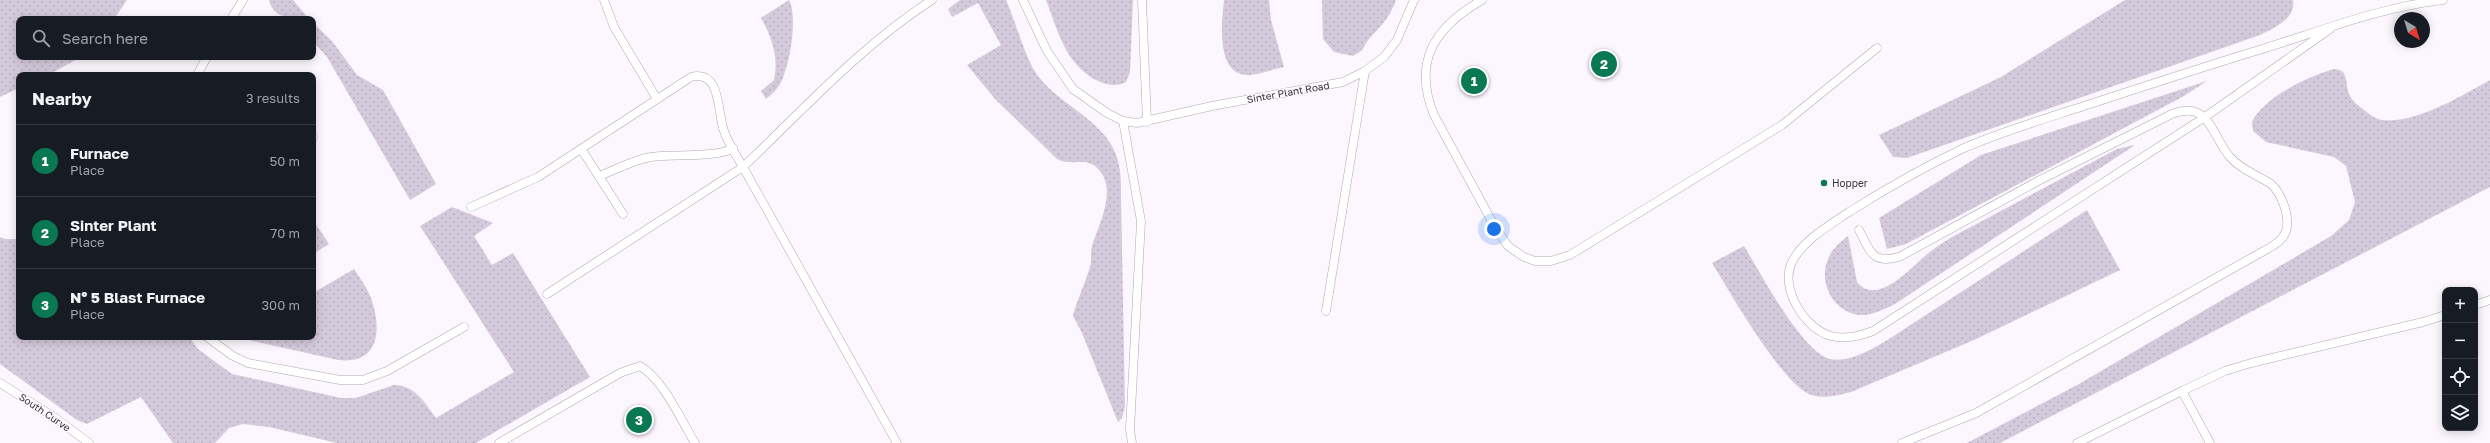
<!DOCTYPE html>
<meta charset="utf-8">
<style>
body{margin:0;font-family:"Golos Text",sans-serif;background:#20242c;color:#f1f3f6}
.controls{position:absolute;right:12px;bottom:12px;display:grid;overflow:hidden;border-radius:8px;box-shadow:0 2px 10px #0003}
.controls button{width:36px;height:36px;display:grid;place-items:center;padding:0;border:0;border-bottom:1px solid #363941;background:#171b24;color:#f1f3f6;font:20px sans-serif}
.compass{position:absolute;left:2394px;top:12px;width:36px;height:36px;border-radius:50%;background:#171b24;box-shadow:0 2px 10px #0003;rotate:142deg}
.you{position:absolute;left:1494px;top:229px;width:14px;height:14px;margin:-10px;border:3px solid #fff;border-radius:50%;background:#1a73e8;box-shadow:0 0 0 6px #1a73e833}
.badge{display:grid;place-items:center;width:26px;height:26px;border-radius:50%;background:#0a7953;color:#fff;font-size:13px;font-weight:700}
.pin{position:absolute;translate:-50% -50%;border:2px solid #fff;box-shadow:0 1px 4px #0006}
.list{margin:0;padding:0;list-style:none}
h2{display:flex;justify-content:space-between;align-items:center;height:52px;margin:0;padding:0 16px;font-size:17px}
h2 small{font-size:13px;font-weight:400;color:#9ea1a6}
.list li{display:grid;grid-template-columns:26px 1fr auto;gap:12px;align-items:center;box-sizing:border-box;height:72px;padding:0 16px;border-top:1px solid #363941}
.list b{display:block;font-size:15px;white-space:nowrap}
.list p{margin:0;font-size:13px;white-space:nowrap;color:#9ea1a6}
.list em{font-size:13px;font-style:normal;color:#9ea1a6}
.icon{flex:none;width:22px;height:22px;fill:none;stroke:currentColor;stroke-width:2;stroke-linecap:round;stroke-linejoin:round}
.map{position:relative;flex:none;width:2490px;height:443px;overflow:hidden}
.search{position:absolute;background:#171b24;box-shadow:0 2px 10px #0003;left:16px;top:16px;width:300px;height:44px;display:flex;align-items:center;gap:10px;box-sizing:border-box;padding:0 14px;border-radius:8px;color:#9ea1a6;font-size:15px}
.panel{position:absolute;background:#171b24;box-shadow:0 2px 10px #0003;left:16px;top:72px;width:300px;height:268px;border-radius:8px}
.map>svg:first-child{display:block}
</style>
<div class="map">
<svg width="2490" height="443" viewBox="0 0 2490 443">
<defs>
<pattern id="grass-dots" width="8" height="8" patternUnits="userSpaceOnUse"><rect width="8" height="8" fill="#d5cadc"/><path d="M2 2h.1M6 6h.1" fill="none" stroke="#b7aebe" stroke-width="1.8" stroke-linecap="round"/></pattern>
</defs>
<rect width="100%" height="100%" fill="#fcf6ff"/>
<!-- grass -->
<g fill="url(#grass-dots)">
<path d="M 0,0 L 127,0 L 114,19 L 19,19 L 19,57 L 81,57 L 48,75 L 19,75 L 19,88 L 0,97 Z"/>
<path d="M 269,0 L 293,0 L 309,19 C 293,19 273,19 269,0 Z"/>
<path d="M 789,0 C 798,18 790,62 782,80 C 779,88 773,93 766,99 L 761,91 L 774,80 C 779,57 772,38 761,18 Z"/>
<path d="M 960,0 L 1006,0 C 1016,22 1025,59 1038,76 C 1063,109 1111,122 1119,165 C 1121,175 1121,186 1121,196 L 1125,407 L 1122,418 L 1118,422 L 1082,333 L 1073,316 C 1077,300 1085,284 1090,267 C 1092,261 1090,253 1092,246 C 1099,223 1120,186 1095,166 C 1084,158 1070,166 1057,159 L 995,99 L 967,65 L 1001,45 L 978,3 L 952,17 L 948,9 Z"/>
<path d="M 1046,0 L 1133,0 L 1130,72 L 1126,82 C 1116,87 1105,85 1096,80 C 1065,63 1058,31 1046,0 Z"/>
<path d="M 1224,0 L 1269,0 L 1271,20 L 1284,67 C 1273,69 1258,75 1247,75 C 1215,74 1222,20 1224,0 Z"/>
<path d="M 1322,0 L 1396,0 C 1390,17 1381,26 1369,39 C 1361,49 1367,48 1353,56 L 1334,52 L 1323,39 Z"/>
<path d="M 2125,0 L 2293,0 C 2296,19 2274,28 2260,35 L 1907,158 L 1893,157 L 1879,135 L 2001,77 Z"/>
<path d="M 313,23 L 332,41 L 357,75 L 383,90 L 436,184 L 410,200 L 327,57 L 313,41 Z"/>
<path d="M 2334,69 C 2349,69 2345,84 2349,94 C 2352,101 2359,106 2364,110 C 2369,114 2375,119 2382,120 C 2416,124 2461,96 2490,80 L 2490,187 L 2000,443 L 1967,443 L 2079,384 L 2331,236 L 2349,220 L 2355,202 L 2346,166 L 2334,157 L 2266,142 L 2253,131 L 2252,122 C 2264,97 2309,76 2334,69 Z"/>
<path d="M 2207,81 L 2184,96 L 1906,244 L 1887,249 L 1879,218 L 1981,155 Z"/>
<path d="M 2135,145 L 1895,304 C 1884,309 1872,316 1860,315 C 1835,313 1819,285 1827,262 C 1830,251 1839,243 1848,236 L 1857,282 C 1877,307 1911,268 1926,255 C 1934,248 1944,242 1954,236 L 2117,149 Z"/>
<path d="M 452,207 L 493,223 L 474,236 L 492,265 L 513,253 L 590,377 L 476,443 L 337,443 L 269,427 L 243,424 L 229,428 L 215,443 L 173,443 L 141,397 L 87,424 L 77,420 L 0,364 L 0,237 L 5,239 L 19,239 L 19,337 L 189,337 L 198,349 L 232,374 L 341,398 L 356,398 L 394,385 C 416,386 424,402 436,418 L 514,372 L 420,226 Z"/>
<path d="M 2087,210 L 2120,270 L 1974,340 L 1851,392 C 1838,395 1823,400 1809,394 C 1781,382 1730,292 1712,263 L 1744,246 C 1760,272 1802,352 1830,359 C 1850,363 1872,349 1889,339 Z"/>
<path d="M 313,220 L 329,244 L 313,254 Z"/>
<path d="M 354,269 C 360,278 367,288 371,298 C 382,329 380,365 338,360 L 235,337 L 313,337 L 313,293 Z"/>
</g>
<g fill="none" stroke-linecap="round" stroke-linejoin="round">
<defs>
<g id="service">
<path d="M 604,0 L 614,27 L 657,99"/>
<path d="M 1023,0 L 1047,51 L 1073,89 L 1107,113 L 1123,121 L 1137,123 L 1212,106 L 1343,82 L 1365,71 L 1384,57 L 1397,40 L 1414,0"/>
<path d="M 1142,0 L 1147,122"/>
<path d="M 1482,0 C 1435,27 1412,61 1434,115 L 1495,227 L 1508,246 L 1524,257 L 1535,261 L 1551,261 L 1570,255 L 1782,125 L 1877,48"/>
<path d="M 231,19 L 243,0"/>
<path d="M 2330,29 L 2205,117 L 1873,331 C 1860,336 1846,340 1831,336 C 1805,329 1779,288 1792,262 C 1803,240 1830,225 1849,212 C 1887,188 1924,167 1964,148 C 2003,131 2044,119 2084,106 C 2142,87 2200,68 2259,50 C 2318,32 2380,7 2443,0"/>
<path d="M 197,75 L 207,57"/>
<path d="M 1123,121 L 1141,221 L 1130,429 L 1132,443"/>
<path d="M 313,137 L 313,136"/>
<path d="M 582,150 L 623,214"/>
<path d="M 599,176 C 615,170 633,160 651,157 C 671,154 718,158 733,148"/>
<path d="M 471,207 L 538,177 L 691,77 C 722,69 717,113 724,131 C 728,143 736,155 743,167 L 547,294"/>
<path d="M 1859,230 C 1870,251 1873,266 1901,256 L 2038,181 L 2172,114 C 2210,100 2211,135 2230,157 C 2241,170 2258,175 2271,184 C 2278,190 2282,199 2285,208 C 2294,239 2276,244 2253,257 L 1976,413 L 1902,443"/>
<path d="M 2475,305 L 2490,300"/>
<path d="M 1326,311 L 1365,71"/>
<path d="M 207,337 L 233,356 L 248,363 L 340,380 L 363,380 L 387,371 L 464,327"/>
<path d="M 0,383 L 54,417 L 89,443"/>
<path d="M 2182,391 L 2225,371 L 2251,363 L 2423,322 L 2445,315"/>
<path d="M 499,443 L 620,373 L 640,366 C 663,379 681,420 695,443"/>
<path d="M 897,443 L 743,167 C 803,110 862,45 932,0"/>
<path d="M 2077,443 L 2182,391 L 2210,443"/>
</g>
</defs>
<!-- service casing -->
<use href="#service" stroke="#aea9b1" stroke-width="9"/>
<!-- service -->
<use href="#service" stroke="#fff" stroke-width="8"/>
</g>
<!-- markers -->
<circle fill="#0a7953" stroke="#fcf6ff" stroke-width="1.5" cx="1824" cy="183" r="4"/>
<g text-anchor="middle" stroke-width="3" stroke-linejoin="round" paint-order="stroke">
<!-- street labels -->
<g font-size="10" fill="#373538" stroke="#fcf6ff">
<text transform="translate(1288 92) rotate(-10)" y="4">Sinter Plant Road</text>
<text transform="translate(45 412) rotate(34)" y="4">South Curve</text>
</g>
<!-- poi labels -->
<g font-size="10" fill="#373538" stroke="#fcf6ff" text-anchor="start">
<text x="1832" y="187">Hopper</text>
</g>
</g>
</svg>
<div class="controls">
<button>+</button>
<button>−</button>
<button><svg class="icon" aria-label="locate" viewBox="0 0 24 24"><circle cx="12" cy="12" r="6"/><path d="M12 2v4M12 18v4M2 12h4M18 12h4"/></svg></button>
<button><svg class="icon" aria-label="layers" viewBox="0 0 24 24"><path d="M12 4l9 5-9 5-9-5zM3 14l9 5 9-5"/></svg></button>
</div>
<svg class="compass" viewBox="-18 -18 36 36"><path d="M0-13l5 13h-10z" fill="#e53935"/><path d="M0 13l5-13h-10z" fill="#9ea1a6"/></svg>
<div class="you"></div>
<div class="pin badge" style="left:1474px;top:81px">1</div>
<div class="pin badge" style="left:1604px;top:64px">2</div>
<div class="pin badge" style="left:639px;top:420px">3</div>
<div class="search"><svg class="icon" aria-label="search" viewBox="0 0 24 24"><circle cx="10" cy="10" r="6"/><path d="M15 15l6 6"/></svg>Search here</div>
<section class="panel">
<h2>Nearby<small>3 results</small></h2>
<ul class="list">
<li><span class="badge">1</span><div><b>Furnace</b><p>Place</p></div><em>50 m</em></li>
<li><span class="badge">2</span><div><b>Sinter Plant</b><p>Place</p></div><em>70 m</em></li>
<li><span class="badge">3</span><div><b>Nº 5 Blast Furnace</b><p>Place</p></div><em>300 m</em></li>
</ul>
</section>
</div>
